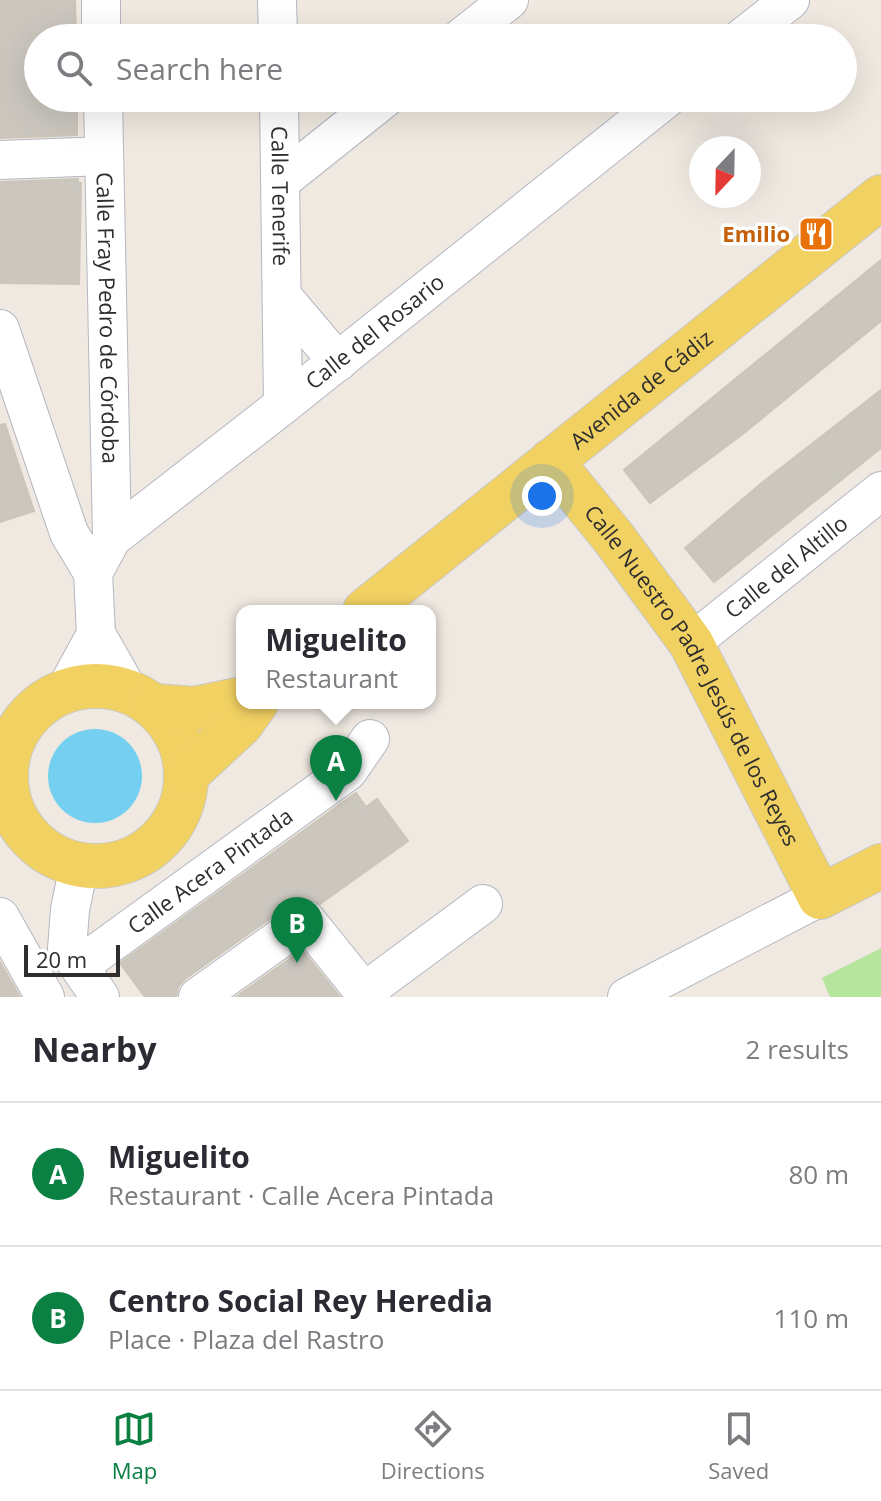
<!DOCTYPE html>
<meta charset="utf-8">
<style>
body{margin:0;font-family:"Open Sans",sans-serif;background:#f2f2f3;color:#2b2b33}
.compass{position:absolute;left:689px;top:136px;width:72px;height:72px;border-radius:50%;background:#fff;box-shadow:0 8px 32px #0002;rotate:202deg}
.scale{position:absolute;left:24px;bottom:20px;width:96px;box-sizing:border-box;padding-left:8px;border:4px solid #2e2e2e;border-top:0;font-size:22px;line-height:28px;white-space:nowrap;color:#2e2e2e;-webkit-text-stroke:6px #fff;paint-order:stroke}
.you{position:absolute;left:542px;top:496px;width:28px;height:28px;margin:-20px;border:6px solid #fff;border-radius:50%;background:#1a73e8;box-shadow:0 0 0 12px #1a73e833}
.badge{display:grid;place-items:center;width:52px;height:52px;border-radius:50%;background:#0b8043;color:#fff;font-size:26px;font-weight:700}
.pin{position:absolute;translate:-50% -66px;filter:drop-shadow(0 2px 4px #0008)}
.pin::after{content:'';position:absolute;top:42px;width:28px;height:24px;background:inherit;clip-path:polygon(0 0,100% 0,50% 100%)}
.popup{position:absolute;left:236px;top:605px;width:200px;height:104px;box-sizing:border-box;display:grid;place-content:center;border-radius:16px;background:#fff;filter:drop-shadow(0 2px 6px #0005);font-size:26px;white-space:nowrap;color:#7c7c81}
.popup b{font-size:30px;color:#2b2b33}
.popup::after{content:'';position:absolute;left:50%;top:100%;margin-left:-16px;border:16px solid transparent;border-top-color:#fff}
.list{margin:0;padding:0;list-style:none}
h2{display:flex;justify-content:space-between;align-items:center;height:104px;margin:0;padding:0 32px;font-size:34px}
h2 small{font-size:26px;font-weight:400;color:#7c7c81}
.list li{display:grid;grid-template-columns:52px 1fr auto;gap:24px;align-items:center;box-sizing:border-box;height:144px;padding:0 32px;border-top:2px solid #e1e1e2}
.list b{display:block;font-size:30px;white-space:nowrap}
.list p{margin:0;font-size:26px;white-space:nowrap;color:#7c7c81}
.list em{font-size:26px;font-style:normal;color:#7c7c81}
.icon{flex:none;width:44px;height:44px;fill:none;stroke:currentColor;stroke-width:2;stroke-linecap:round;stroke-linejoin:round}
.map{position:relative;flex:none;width:881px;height:997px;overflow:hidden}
.search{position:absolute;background:#fff;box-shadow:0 8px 32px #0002;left:24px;right:24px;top:24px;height:88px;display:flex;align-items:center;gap:20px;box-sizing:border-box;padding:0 28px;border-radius:44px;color:#7c7c81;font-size:30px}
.sheet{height:392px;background:#fff}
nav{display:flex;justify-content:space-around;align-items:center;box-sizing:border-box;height:112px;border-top:2px solid #e1e1e2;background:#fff;font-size:22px;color:#7c7c81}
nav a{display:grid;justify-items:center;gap:4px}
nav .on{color:#0b8043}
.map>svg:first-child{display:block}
</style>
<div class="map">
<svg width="881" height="997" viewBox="0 0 881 997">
<rect width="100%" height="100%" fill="#efe9e1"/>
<!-- green -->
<path fill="#b6e59e" d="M 881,948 L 881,997 L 830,997 L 822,978 Z"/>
<!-- water -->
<circle fill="#75cff0" cx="95" cy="776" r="47"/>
<!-- building -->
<g fill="#cbc7bf" stroke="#cbc5ba" stroke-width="2">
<path d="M 0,0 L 75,0 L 76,38 L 38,38 L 38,98 L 77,98 L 77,135 L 0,138 Z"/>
<path d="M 78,179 L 78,183 L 81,183 L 79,284 L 0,283 L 0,182 Z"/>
<path d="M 881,260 L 881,321 L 744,433 L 650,503 L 624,470 Z"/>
<path d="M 881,390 L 881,448 L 714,582 L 685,548 L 763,482 Z"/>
<path d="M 5,424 L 34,511 L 0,522 L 0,425 Z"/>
<path d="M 356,793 L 366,807 L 377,799 L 408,841 L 320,904 L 304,898 L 293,902 L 185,979 L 178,987 L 176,997 L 145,997 L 120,963 Z"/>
<path d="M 302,950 L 340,997 L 236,997 Z"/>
<path d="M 0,962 L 20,997 L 0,997 Z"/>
</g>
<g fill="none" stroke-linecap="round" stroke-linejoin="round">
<defs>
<g id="minor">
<path d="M 101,0 L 101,38"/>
<path d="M 277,0 L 278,38"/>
<path d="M 461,38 L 509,0"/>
<path d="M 742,38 L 790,0"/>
<path id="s1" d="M 103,98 L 112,538"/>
<path id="s2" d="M 279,98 L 283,405"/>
<path d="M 0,160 L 104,156"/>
<path d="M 281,181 L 385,98"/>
<path d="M 282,296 L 338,362"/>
<path d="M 0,329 L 69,533 L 93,573 L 96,634 L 129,692"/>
<path id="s3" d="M 93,573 L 112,538 L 283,405 L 667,98"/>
<path id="s4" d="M 691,643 L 881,491"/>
<path d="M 65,691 L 96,634"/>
<path d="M 79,865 L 70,910 L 67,949 L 100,997"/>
<path d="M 0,917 L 45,997"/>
<path id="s5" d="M 79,966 L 348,771 L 370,739"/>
<path d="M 198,997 L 306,920 L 364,992 L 483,904"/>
<path d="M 627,997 L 820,897"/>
</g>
<g id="major">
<path id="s6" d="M 551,461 L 613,537 L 691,643 L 820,897 L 881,866"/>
<path id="s7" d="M 365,611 L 881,197"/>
<circle cx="96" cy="776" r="90"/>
<path d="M 154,706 L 194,709 L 242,699"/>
<path d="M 187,774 L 241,724 L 256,703"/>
</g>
</defs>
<!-- minor casing -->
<use href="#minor" stroke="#b4b7c1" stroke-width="40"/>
<!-- major casing -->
<use href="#major" stroke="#c9c9c9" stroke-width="46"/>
<!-- minor -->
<use href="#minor" stroke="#fff" stroke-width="38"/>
<!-- major -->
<use href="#major" stroke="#f2d163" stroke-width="44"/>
</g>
<!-- icons -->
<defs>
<symbol id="restaurant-square" viewBox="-11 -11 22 22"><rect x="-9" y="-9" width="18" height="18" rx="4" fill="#e8710a" stroke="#fff"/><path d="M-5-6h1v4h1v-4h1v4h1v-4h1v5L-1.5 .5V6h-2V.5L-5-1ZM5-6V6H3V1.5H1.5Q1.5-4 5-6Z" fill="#fff"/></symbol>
</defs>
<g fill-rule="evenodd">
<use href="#restaurant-square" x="796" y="214" width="40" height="40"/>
</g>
<g text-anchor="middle" stroke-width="7" stroke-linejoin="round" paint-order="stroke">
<!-- street labels -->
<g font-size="22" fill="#2e2e2e" stroke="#fff">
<text dy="8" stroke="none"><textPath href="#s2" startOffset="98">Calle Tenerife</textPath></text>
<text dy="8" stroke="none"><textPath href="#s1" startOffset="220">Calle Fray Pedro de Córdoba</textPath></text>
<text dy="8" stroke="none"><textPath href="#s3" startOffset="374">Calle del Rosario</textPath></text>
<text dy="8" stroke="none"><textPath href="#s7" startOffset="354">Avenida de Cádiz</textPath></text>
<text dy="8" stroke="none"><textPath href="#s4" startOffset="122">Calle del Altillo</textPath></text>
<text dy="8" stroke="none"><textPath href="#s6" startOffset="258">Calle Nuestro Padre Jesús de los Reyes</textPath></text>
<text dy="8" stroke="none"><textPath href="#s5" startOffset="162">Calle Acera Pintada</textPath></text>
</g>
<!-- food labels -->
<g font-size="22" font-weight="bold" fill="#c56008" stroke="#fff" text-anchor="end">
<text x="790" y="242">Emilio</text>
</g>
</g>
</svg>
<svg class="compass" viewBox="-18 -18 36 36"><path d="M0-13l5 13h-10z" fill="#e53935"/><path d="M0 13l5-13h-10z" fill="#7c7c81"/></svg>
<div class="scale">20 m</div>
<div class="you"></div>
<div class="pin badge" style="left:336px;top:801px">A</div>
<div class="popup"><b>Miguelito</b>Restaurant</div>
<div class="pin badge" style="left:297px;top:963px">B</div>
<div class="search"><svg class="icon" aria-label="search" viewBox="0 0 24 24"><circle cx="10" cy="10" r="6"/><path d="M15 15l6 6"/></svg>Search here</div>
</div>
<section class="sheet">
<h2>Nearby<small>2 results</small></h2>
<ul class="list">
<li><span class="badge">A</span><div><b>Miguelito</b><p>Restaurant · Calle Acera Pintada</p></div><em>80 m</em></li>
<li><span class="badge">B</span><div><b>Centro Social Rey Heredia</b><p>Place · Plaza del Rastro</p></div><em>110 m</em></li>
</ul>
</section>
<nav>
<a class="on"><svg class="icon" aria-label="map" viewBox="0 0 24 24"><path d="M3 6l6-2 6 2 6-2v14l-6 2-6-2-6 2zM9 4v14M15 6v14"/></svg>Map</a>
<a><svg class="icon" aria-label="directions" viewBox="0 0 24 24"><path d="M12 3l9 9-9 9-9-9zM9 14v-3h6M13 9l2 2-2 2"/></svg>Directions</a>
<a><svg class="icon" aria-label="saved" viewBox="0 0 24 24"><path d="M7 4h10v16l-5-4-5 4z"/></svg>Saved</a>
</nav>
